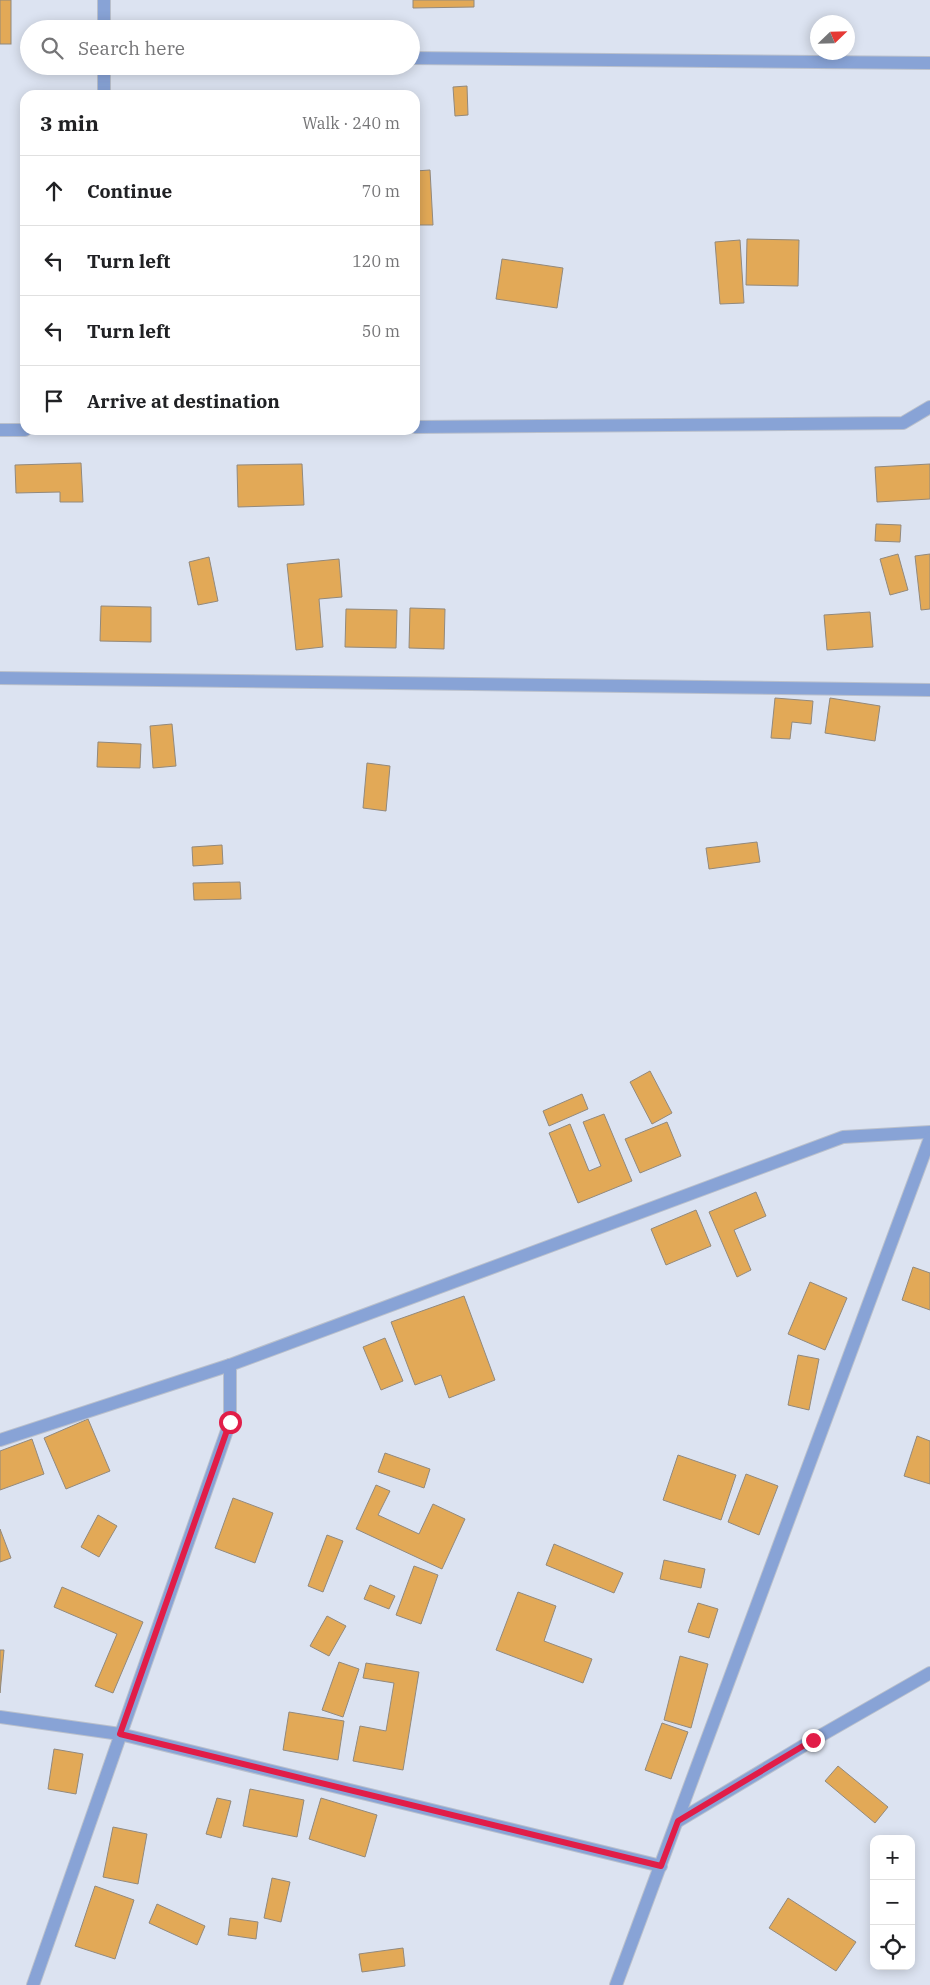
<!DOCTYPE html>
<meta charset="utf-8">
<style>
body{margin:0;font-family:"IBM Plex Serif",serif;background:#f6f6f6;color:#202124}
.controls{position:absolute;right:15px;bottom:15px;display:grid;overflow:hidden;border-radius:10px;box-shadow:0 2px 12px #0003}
.controls button{width:45px;height:45px;display:grid;place-items:center;padding:0;border:0;border-bottom:1px solid #e0e0e0;background:#fff;color:#202124;font:25px sans-serif}
.compass{position:absolute;left:810px;top:15px;width:45px;height:45px;border-radius:50%;background:#fff;box-shadow:0 2px 12px #0003;rotate:67deg}
.stop{position:absolute;width:15px;height:15px;margin:-11px;border:4px solid #e11d48;border-radius:50%;background:#fff}
.stop.end{background:#e11d48;border-color:#fff;box-shadow:0 1px 5px #0008}
.list{margin:0;padding:0;list-style:none}
h2{display:flex;justify-content:space-between;align-items:center;height:65px;margin:0;padding:0 20px;font-size:21px}
h2 small{font-size:16px;font-weight:400;color:#757577}
.list li{display:grid;grid-template-columns:32px 1fr auto;gap:15px;align-items:center;box-sizing:border-box;height:70px;padding:0 20px;border-top:1px solid #e0e0e0}
.list b{display:block;font-size:19px;white-space:nowrap}
.list em{font-size:16px;font-style:normal;color:#757577}
.icon{flex:none;width:28px;height:28px;fill:none;stroke:currentColor;stroke-width:2;stroke-linecap:round;stroke-linejoin:round}
.map{position:relative;flex:none;width:930px;height:1985px;overflow:hidden}
.search{position:absolute;background:#fff;box-shadow:0 2px 12px #0003;left:20px;top:20px;width:400px;height:55px;display:flex;align-items:center;gap:12px;box-sizing:border-box;padding:0 18px;border-radius:28px;color:#757577;font-size:19px}
.panel{position:absolute;background:#fff;box-shadow:0 2px 12px #0003;left:20px;top:90px;width:400px;height:345px;border-radius:15px}
.map>svg:first-child{display:block}
</style>
<div class="map">
<svg width="930" height="1985" viewBox="0 0 930 1985">
<rect width="100%" height="100%" fill="#dce3f1"/>
<!-- building -->
<g fill="#e2a957" stroke="#92897d">
<rect x="0" y="0" width="11" height="44"/>
<path d="M 413,0 L 474,0 L 474,7 L 413,8 Z"/>
<path d="M 467,86 L 468,115 L 455,116 L 453,87 Z"/>
<path d="M 430,170 L 433,225 L 415,225 L 415,171 Z"/>
<path d="M 747,239 L 799,240 L 798,286 L 746,285 Z"/>
<path d="M 740,240 L 744,303 L 720,304 L 715,242 Z"/>
<path d="M 502,259 L 563,268 L 557,308 L 496,299 Z"/>
<path d="M 81,463 L 83,502 L 60,502 L 60,492 L 16,493 L 15,465 Z"/>
<path d="M 302,464 L 304,505 L 238,507 L 237,465 Z"/>
<path d="M 930,464 L 930,499 L 877,502 L 875,467 Z"/>
<path d="M 876,524 L 901,525 L 900,542 L 875,541 Z"/>
<path d="M 898,554 L 908,590 L 890,595 L 880,559 Z"/>
<path d="M 930,554 L 930,609 L 921,610 L 915,556 Z"/>
<path d="M 209,557 L 218,601 L 198,605 L 189,562 Z"/>
<path d="M 339,559 L 342,597 L 319,599 L 323,647 L 296,650 L 287,564 Z"/>
<path d="M 101,606 L 151,607 L 151,642 L 100,641 Z"/>
<path d="M 410,608 L 445,609 L 444,649 L 409,648 Z"/>
<path d="M 346,609 L 397,610 L 396,648 L 345,647 Z"/>
<path d="M 870,612 L 873,647 L 827,650 L 824,615 Z"/>
<path d="M 775,698 L 813,701 L 811,724 L 792,722 L 790,739 L 771,738 Z"/>
<path d="M 830,698 L 880,706 L 875,741 L 825,733 Z"/>
<path d="M 172,724 L 176,766 L 153,768 L 150,726 Z"/>
<path d="M 98,742 L 141,744 L 140,768 L 97,767 Z"/>
<path d="M 367,763 L 390,766 L 386,811 L 363,808 Z"/>
<path d="M 757,842 L 760,862 L 709,869 L 706,848 Z"/>
<path d="M 222,845 L 223,864 L 193,866 L 192,847 Z"/>
<path d="M 240,882 L 241,899 L 194,900 L 193,883 Z"/>
<path d="M 650,1071 L 672,1113 L 652,1124 L 630,1082 Z"/>
<path d="M 582,1094 L 588,1109 L 549,1126 L 543,1111 Z"/>
<path d="M 604,1114 L 632,1181 L 578,1203 L 549,1133 L 570,1124 L 589,1171 L 601,1166 L 583,1122 Z"/>
<path d="M 667,1122 L 681,1156 L 640,1173 L 625,1139 Z"/>
<path d="M 756,1192 L 766,1216 L 734,1230 L 751,1270 L 737,1277 L 709,1212 Z"/>
<path d="M 696,1210 L 711,1246 L 666,1265 L 651,1229 Z"/>
<path d="M 913,1267 L 930,1273 L 930,1310 L 902,1300 Z"/>
<path d="M 810,1282 L 847,1298 L 825,1350 L 788,1334 Z"/>
<path d="M 464,1296 L 495,1380 L 449,1398 L 441,1375 L 415,1385 L 391,1322 Z"/>
<path d="M 385,1338 L 403,1381 L 381,1390 L 363,1347 Z"/>
<path d="M 798,1355 L 819,1359 L 809,1410 L 788,1405 Z"/>
<path d="M 88,1419 L 110,1471 L 66,1489 L 44,1438 Z"/>
<path d="M 917,1436 L 930,1441 L 930,1484 L 904,1476 Z"/>
<path d="M 32,1439 L 44,1474 L 0,1490 L 0,1451 Z"/>
<path d="M 385,1453 L 430,1469 L 424,1488 L 378,1472 Z"/>
<path d="M 678,1455 L 736,1475 L 721,1520 L 663,1500 Z"/>
<path d="M 746,1474 L 778,1486 L 759,1535 L 728,1522 Z"/>
<path d="M 376,1485 L 390,1491 L 378,1515 L 419,1534 L 433,1504 L 465,1519 L 442,1569 L 356,1529 Z"/>
<path d="M 233,1498 L 273,1513 L 255,1563 L 215,1548 Z"/>
<path d="M 98,1515 L 117,1526 L 99,1557 L 81,1547 Z"/>
<path d="M 0,1529 L 11,1558 L 0,1562 Z"/>
<path d="M 327,1535 L 343,1541 L 323,1592 L 308,1586 Z"/>
<path d="M 554,1544 L 623,1573 L 614,1593 L 546,1565 Z"/>
<path d="M 664,1560 L 705,1569 L 701,1588 L 660,1579 Z"/>
<path d="M 414,1566 L 438,1575 L 421,1624 L 396,1615 Z"/>
<path d="M 370,1585 L 395,1596 L 389,1609 L 364,1599 Z"/>
<path d="M 62,1587 L 143,1622 L 113,1693 L 95,1686 L 117,1634 L 54,1607 Z"/>
<path d="M 518,1592 L 556,1606 L 544,1641 L 592,1659 L 583,1683 L 496,1650 Z"/>
<path d="M 698,1603 L 718,1609 L 709,1638 L 688,1632 Z"/>
<path d="M 327,1616 L 346,1626 L 329,1656 L 310,1646 Z"/>
<path d="M 0,1650 L 4,1650 L 0,1693 Z"/>
<path d="M 680,1656 L 708,1664 L 691,1728 L 664,1720 Z"/>
<path d="M 339,1662 L 359,1669 L 343,1717 L 322,1710 Z"/>
<path d="M 366,1663 L 419,1672 L 403,1770 L 353,1761 L 360,1726 L 386,1731 L 394,1683 L 363,1678 Z"/>
<path d="M 289,1712 L 344,1721 L 338,1760 L 283,1750 Z"/>
<path d="M 662,1723 L 688,1732 L 671,1779 L 645,1770 Z"/>
<path d="M 54,1749 L 83,1754 L 76,1794 L 48,1789 Z"/>
<path d="M 838,1766 L 888,1807 L 875,1823 L 825,1781 Z"/>
<path d="M 250,1789 L 304,1800 L 297,1837 L 243,1826 Z"/>
<path d="M 217,1798 L 231,1801 L 221,1838 L 206,1834 Z"/>
<path d="M 321,1798 L 377,1815 L 365,1857 L 309,1839 Z"/>
<path d="M 113,1827 L 147,1834 L 138,1884 L 103,1877 Z"/>
<path d="M 272,1878 L 290,1882 L 281,1922 L 264,1918 Z"/>
<path d="M 95,1886 L 134,1900 L 115,1959 L 75,1946 Z"/>
<path d="M 788,1898 L 856,1942 L 836,1971 L 769,1928 Z"/>
<path d="M 157,1904 L 205,1926 L 197,1945 L 149,1923 Z"/>
<path d="M 230,1918 L 258,1922 L 256,1939 L 228,1935 Z"/>
<path d="M 403,1948 L 405,1966 L 362,1972 L 359,1954 Z"/>
</g>
<g fill="none" stroke-linecap="round" stroke-linejoin="round">
<defs>
<g id="minor">
<path d="M 104,29 L 104,0"/>
<path d="M 411,58 L 930,63"/>
<path d="M 104,95 L 104,66"/>
<path d="M 415,427 L 903,423 L 930,407"/>
<path d="M 0,430 L 25,430"/>
<path d="M 0,678 L 930,690"/>
<path d="M 0,1440 L 230,1365 L 843,1137 L 930,1132"/>
<path d="M 0,1717 L 120,1734 L 661,1866"/>
<path d="M 678,1821 L 813,1740 L 930,1673"/>
<path d="M 33,1985 L 230,1422 L 230,1365"/>
<path d="M 616,1985 L 930,1138"/>
</g>
</defs>
<!-- minor casing -->
<use href="#minor" stroke="#bac0cc" stroke-width="14"/>
<!-- minor -->
<use href="#minor" stroke="#88a3d6" stroke-width="12"/>
</g>
<g fill="none" stroke-linecap="round" stroke-linejoin="round">
<!-- route -->
<path stroke="#e11d48" stroke-width="6" d="M 230,1422 L 120,1734 L 661,1866 L 678,1821 L 813,1740"/>
</g>
</svg>
<div class="controls">
<button>+</button>
<button>−</button>
<button><svg class="icon" aria-label="locate" viewBox="0 0 24 24"><circle cx="12" cy="12" r="6"/><path d="M12 2v4M12 18v4M2 12h4M18 12h4"/></svg></button>
</div>
<svg class="compass" viewBox="-18 -18 36 36"><path d="M0-13l5 13h-10z" fill="#e53935"/><path d="M0 13l5-13h-10z" fill="#757577"/></svg>
<div class="stop" style="left:230px;top:1422px"></div>
<div class="stop end" style="left:813px;top:1740px"></div>
<div class="search"><svg class="icon" aria-label="search" viewBox="0 0 24 24"><circle cx="10" cy="10" r="6"/><path d="M15 15l6 6"/></svg>Search here</div>
<section class="panel">
<h2>3 min<small>Walk · 240 m</small></h2>
<ul class="list">
<li><svg class="icon" aria-label="ahead" viewBox="0 0 24 24"><path d="M12 20V5M6 11l6-6 6 6"/></svg><div><b>Continue</b></div><em>70 m</em></li>
<li><svg class="icon" aria-label="left" viewBox="0 0 24 24"><path d="M17 20v-9H6M10 6l-5 5 5 5"/></svg><div><b>Turn left</b></div><em>120 m</em></li>
<li><svg class="icon" aria-label="left" viewBox="0 0 24 24"><path d="M17 20v-9H6M10 6l-5 5 5 5"/></svg><div><b>Turn left</b></div><em>50 m</em></li>
<li><svg class="icon" aria-label="arrive" viewBox="0 0 24 24"><path d="M6 21V4h12l-3 4 3 4H6"/></svg><div><b>Arrive at destination</b></div></li>
</ul>
</section>
</div>
